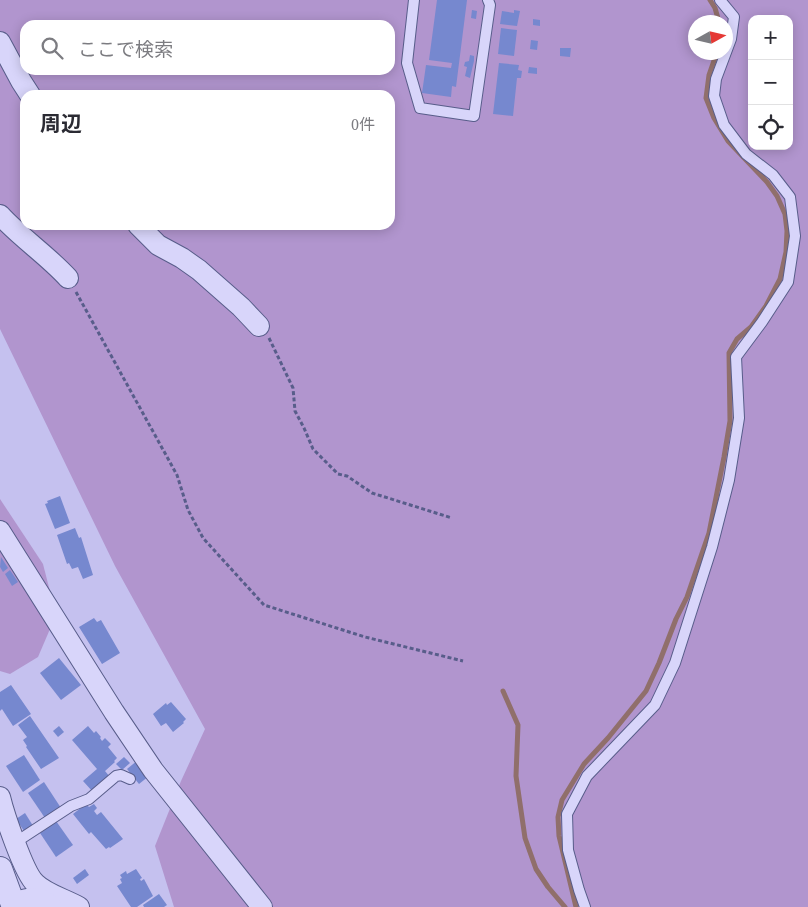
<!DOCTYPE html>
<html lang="ja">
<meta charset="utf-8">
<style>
body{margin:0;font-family:"Source Serif 4","Noto Sans JP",serif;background:#f7f7f7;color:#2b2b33}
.controls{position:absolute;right:15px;top:15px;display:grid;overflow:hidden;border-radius:10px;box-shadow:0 2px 12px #0003}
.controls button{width:45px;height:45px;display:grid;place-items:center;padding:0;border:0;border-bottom:1px solid #e1e1e2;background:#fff;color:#2b2b33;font:25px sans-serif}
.compass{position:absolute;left:688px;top:15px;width:45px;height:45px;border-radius:50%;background:#fff;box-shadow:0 2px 12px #0003;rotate:82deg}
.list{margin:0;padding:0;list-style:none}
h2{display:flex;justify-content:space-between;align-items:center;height:65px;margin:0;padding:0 20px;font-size:21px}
h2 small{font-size:16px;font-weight:400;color:#7c7c81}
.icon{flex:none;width:28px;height:28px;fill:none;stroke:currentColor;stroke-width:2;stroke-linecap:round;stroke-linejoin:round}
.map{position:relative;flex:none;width:808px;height:907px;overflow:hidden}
.search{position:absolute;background:#fff;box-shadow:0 2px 12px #0003;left:20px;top:20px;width:375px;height:55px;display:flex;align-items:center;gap:12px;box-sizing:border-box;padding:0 18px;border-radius:15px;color:#7c7c81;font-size:19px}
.panel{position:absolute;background:#fff;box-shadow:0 2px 12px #0003;left:20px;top:90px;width:375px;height:140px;border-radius:15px}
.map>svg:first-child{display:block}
</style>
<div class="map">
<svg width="808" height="907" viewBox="0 0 808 907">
<rect width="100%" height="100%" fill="#c5c1ef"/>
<!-- green -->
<g fill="#b195ce" fill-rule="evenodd">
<path d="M 0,0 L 808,0 L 808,907 L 174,907 L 155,846 L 181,781 L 205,729 L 115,566 L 0,329 ZM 752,19 L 789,19 L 789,146 L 752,146 ZM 696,22 L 726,22 L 726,52 L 696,52 ZM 25,25 L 390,25 L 390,70 L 25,70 ZM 25,95 L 390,95 L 390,225 L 25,225 Z"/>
<path d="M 0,499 L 43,564 L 56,615 L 38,657 L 10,674 L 0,671 Z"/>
</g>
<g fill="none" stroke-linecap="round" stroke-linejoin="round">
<!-- stream -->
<g stroke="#906f6b" stroke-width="5">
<path d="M 710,0 L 715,8 L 719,22"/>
<path d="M 503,691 L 518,725 L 516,776 L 525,838 L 536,869 L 548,887 L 565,907"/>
<path d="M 576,907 L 559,836 L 558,817 L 562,800 L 584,764 L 608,738 L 646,691 L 659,663 L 676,619 L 687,597 L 709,533 L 724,457 L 730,421 L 729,353 L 737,339 L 751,327 L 766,306 L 780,279 L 786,252 L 787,231 L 785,214 L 777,196 L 767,182 L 728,141 L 714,118 L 706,98 L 709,75 L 717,52"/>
</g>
</g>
<!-- building -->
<g fill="#7688cf">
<path d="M 437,0 L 467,0 L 456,87 L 452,86 L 451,97 L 422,93 L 426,65 L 451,68 L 452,63 L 429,60 Z"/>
<path d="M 472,10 L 477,11 L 476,19 L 471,18 Z"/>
<path d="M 514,10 L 520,11 L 517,26 L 500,24 L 502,11 L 514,13 Z"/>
<path d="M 533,19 L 540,20 L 540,26 L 533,25 Z"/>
<path d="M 501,28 L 517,30 L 514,56 L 498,54 Z"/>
<path d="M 531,40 L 538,41 L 537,50 L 530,49 Z"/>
<path d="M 560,48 L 571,48 L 570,57 L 560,56 Z"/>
<path d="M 470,55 L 474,56 L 474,61 L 470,78 L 465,76 L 467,67 L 464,66 L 465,62 L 469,61 Z"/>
<path d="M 499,63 L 519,65 L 518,70 L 522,71 L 521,78 L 517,78 L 513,116 L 493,114 Z"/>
<path d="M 529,67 L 537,68 L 537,74 L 528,73 Z"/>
<path d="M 60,496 L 70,523 L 55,529 L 45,504 L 48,503 L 47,501 Z"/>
<path d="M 75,528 L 79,538 L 81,537 L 93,575 L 83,579 L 78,567 L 72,569 L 69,563 L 67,564 L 57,535 Z"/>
<path d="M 1,557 L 8,568 L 3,572 L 0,567 Z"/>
<path d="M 10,570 L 18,582 L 12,586 L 5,574 Z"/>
<path d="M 94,618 L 97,622 L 101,620 L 120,653 L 102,664 L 79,627 Z"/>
<path d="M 59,658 L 81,685 L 61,700 L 40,673 Z"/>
<path d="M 11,685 L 31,714 L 13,726 L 2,709 L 0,711 L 0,692 Z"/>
<path d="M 171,702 L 186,719 L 183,722 L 184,723 L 173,732 L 166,723 L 161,726 L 153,714 L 166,703 L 167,705 Z"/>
<path d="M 30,716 L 59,758 L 41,769 L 26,747 L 27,746 L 23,740 L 27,737 L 18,725 Z"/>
<path d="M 59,726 L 64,732 L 58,737 L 53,731 Z"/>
<path d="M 88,726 L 94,733 L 96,731 L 101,737 L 100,738 L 102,741 L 105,738 L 111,744 L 108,747 L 117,758 L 114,761 L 115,762 L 105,771 L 110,777 L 93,792 L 83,781 L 97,769 L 72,740 Z"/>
<path d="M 24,755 L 40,780 L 23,792 L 6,766 Z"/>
<path d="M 124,757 L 130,763 L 122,770 L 116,764 Z"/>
<path d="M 138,760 L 149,776 L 139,784 L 127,769 Z"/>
<path d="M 44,782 L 61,808 L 45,818 L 28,793 Z"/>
<path d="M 86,804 L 89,807 L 94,804 L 97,808 L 94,811 L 97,815 L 101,812 L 123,839 L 110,848 L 109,847 L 106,849 L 91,832 L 89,834 L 73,814 Z"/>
<path d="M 25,813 L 35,829 L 26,834 L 16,819 Z"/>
<path d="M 56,821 L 73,845 L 56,857 L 40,833 Z"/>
<path d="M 85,869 L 89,875 L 77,884 L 73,878 Z"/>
<path d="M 136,869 L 142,878 L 140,879 L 141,881 L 144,879 L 153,896 L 137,907 L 131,907 L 117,886 L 122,883 L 120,879 L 122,878 L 120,875 L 126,871 L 127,874 Z"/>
<path d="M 159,894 L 167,905 L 164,907 L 144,907 L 143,905 Z"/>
</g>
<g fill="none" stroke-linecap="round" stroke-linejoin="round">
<defs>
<g id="service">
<path d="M 414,0 L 407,63 L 420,108 L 474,116 L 490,5 L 488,0"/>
<path d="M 16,842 L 71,806 L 89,799 L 116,776 L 121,775 L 130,779"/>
<path d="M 585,907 L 579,890 L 568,850 L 567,814 L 587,776 L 655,705 L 675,663 L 712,547 L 729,480 L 739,418 L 736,357 L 762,322 L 788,282 L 795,236 L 790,197 L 773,175 L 746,154 L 724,125 L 714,96 L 716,79 L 731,39 L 734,17 L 720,0"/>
</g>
<g id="minor">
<path d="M 0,42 L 21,81 L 30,95"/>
<path d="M 0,215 C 21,238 47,255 68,278"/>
<path d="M 138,225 L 158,245 L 182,258 L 199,270 L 241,307 L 259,326"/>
<path d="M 0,531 L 114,712 L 153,770 L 262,907"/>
<path d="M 0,797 C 4,814 24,873 35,883 C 46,894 65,899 79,907"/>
<path d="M 12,903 C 28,898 40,894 52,907"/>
</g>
<path id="tertiary" d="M 0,869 L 14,907"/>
</defs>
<!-- service casing -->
<use href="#service" stroke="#585d8a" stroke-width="12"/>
<!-- minor casing -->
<use href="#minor" stroke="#585d8a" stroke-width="22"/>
<!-- tertiary casing -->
<use href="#tertiary" stroke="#585d8a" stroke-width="26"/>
<!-- path -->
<g stroke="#585d8a" stroke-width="3" stroke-dasharray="4 2.5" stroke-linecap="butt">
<path d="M 76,292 L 177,475 L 188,510 L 203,538 L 264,605 L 365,637 L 463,661"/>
<path d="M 269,338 L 293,388 L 295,411 L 304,428 L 313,449 L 338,474 L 347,476 L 372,493 L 452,518"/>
</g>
<!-- service -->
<use href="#service" stroke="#d8d5fa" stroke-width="10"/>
<!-- minor -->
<use href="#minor" stroke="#d8d5fa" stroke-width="20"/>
<!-- tertiary -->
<use href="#tertiary" stroke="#d8d5fa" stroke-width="24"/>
</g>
</svg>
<div class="controls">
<button>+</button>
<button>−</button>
<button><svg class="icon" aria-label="locate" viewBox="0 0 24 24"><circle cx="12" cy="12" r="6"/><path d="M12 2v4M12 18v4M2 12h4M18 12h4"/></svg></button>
</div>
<svg class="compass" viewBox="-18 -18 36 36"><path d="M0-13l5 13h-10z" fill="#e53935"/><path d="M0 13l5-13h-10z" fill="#7c7c81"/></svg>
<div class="search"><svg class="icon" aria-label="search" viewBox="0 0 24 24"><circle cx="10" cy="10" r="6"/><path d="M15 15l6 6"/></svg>ここで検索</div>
<section class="panel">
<h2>周辺<small>0件</small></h2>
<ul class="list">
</ul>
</section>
</div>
